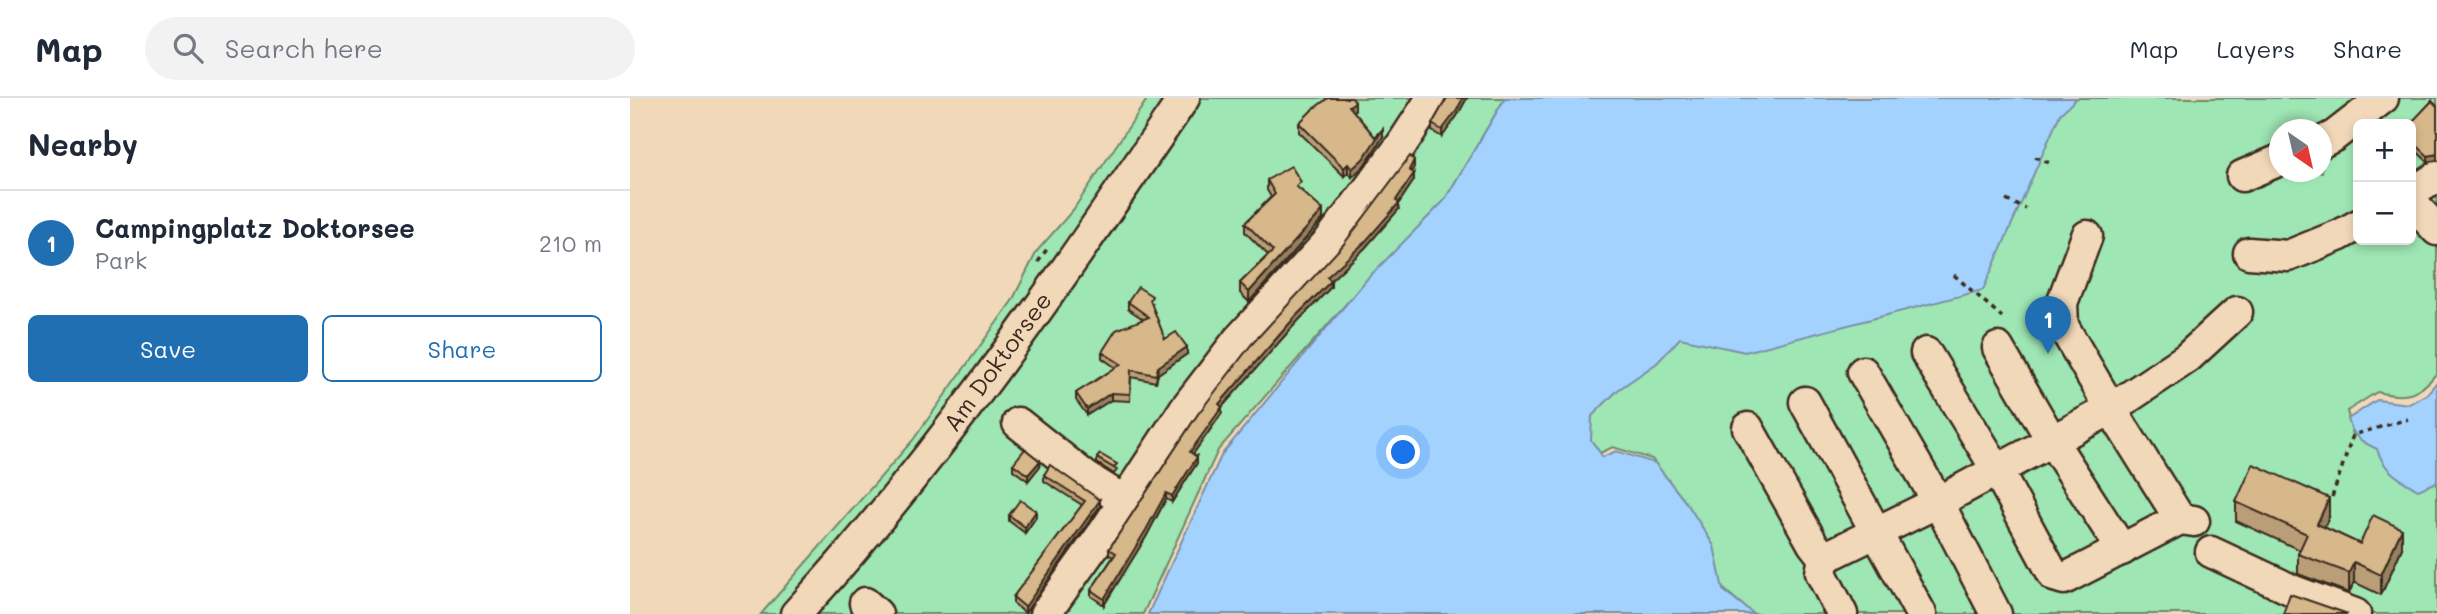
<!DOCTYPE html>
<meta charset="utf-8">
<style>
body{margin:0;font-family:Mali,sans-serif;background:#f2f2f3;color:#1f2937}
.controls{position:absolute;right:21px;top:21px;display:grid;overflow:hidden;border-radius:10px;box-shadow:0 4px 10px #0003}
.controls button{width:63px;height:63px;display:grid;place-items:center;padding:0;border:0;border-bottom:2px solid #e0e1e3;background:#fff;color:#1f2937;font:35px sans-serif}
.compass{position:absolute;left:1639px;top:21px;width:63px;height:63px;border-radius:50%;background:#fff;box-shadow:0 4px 10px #0003;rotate:146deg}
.you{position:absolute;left:774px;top:355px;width:24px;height:24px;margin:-18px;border:5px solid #fff;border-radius:50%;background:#1a73e8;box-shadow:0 0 0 10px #1a73e833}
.badge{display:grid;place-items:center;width:46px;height:46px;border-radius:50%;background:#1f6fb2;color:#fff;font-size:23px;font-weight:700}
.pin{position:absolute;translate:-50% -58px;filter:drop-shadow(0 2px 4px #0008)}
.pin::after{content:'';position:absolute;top:37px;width:24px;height:21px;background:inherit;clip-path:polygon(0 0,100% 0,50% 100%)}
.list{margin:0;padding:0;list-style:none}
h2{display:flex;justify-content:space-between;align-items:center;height:91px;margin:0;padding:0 28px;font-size:30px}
h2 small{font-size:23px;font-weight:400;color:#747a83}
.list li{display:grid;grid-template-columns:46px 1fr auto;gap:21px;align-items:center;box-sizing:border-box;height:105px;padding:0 28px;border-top:2px solid #e0e1e3}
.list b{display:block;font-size:26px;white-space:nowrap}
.list p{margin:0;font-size:23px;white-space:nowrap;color:#747a83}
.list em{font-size:23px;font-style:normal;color:#747a83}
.actions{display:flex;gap:14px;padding:21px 28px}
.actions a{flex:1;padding:16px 0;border:2px solid #1f6fb2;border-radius:10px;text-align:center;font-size:24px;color:#1f6fb2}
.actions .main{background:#1f6fb2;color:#fff}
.icon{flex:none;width:38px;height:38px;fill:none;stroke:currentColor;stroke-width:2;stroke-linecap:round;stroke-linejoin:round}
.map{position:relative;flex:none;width:1807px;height:516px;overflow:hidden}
header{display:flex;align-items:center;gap:42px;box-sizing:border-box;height:98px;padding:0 35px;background:#fff;border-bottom:2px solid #e0e1e3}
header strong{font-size:33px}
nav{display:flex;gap:38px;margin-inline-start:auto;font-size:24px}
.search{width:490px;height:63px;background:#f2f2f3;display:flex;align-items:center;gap:18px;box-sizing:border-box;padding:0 24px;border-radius:38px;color:#747a83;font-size:26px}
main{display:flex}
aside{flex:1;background:#fff}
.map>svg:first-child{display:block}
</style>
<header>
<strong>Map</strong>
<div class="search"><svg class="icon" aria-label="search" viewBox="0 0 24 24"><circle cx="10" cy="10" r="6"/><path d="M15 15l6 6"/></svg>Search here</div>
<nav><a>Map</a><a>Layers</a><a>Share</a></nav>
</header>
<main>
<aside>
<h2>Nearby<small></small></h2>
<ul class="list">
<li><span class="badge">1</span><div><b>Campingplatz Doktorsee</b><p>Park</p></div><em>210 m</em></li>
</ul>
<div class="actions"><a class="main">Save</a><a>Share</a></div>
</aside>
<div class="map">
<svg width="1807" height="516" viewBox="0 0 1807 516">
<rect width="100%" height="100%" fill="#f1d8b9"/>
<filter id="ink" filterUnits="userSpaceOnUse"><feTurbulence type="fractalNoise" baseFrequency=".0143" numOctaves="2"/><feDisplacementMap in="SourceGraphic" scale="14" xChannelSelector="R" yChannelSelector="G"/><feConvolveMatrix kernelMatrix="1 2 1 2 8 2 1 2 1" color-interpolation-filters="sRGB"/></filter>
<g filter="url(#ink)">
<!-- green -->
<g fill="#9ee6b3" stroke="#6c8868" stroke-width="2" fill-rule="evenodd">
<path d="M 518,0 L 875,0 L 814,103 L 737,182 L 588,352 L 513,516 L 131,516 L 283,342 L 382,203 L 407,153 L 443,112 Z"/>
<path d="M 1441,0 L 1807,0 L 1807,275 C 1788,298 1776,301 1747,294 L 1717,313 L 1723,337 L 1733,337 L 1807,377 L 1807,516 L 1123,516 L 1090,488 L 1081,444 L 1057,406 L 1022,361 L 983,349 L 970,355 L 958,338 L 959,314 L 1047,237 L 1428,13 ZM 1728,26 L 1781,26 L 1781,142 L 1728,142 ZM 1650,32 L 1692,32 L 1692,74 L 1650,74 Z"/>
</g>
<!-- water -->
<g fill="#a3d2ff" stroke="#798fa5" stroke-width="2">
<path d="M 875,0 L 1447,0 L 1430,16 L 1353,192 L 1115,254 L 1050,240 L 1027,265 L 988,292 L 962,318 L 961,342 L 973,359 L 986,353 L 1025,365 L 1060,410 L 1084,448 L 1093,492 L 1124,516 L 518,516 L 592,356 L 737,181 L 814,103 Z"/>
<path d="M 1807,284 L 1807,384 L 1788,392 C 1768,380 1754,373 1747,351 C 1730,343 1723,339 1718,321 L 1747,302 L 1779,306 L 1797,296 Z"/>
</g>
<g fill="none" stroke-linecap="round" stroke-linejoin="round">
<defs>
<g id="minor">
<path d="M 1692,44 L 1704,38 L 1753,0"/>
<path d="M 1612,78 L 1650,62"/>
<path d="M 1781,95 L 1807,79"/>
<path d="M 1781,104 L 1807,132"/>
<path d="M 1457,138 L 1432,205 L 1433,228 L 1481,311 L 1550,421 L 1564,423"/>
<path d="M 1619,155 L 1658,158 L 1710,137 L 1728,127"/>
<path d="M 1368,250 L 1422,343 L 1492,452"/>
<path d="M 1296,255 L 1367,372 L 1424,478 L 1434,481 L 1550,421"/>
<path d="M 1233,274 L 1308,404 L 1366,516"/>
<path d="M 1175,304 L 1291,516"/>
<path d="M 388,325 L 456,379 L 493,402"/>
<path d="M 1118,330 L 1183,446 L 1194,460 L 1191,475 L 1212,516"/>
<path d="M 1581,454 L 1664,493 L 1725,516"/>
<path d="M 1194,460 L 1308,404 L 1481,311 L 1557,260 L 1607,214"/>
<path d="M 235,505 L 247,516"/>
<path d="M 166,516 C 312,357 433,177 554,0"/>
<path d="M 415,516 L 476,431 L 554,312 L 608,242 L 699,143 L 772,46 L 802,0"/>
</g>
</defs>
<!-- minor casing -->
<use href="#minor" stroke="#3b2a1e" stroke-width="35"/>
<!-- path -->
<g stroke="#3b2a1e" stroke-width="3.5" stroke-dasharray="5 5" stroke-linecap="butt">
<path d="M 1405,59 L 1422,66"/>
<path d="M 1376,102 L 1396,111"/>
<path d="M 408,164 L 417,151"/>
<path d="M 1324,177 L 1372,219"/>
<path d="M 1702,399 L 1723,337 L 1778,321"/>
</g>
<!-- minor -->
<use href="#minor" stroke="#f1d8b9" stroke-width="30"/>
</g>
<!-- wall -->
<g fill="#b99e78" stroke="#3b2a1e" stroke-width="2">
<path d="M 817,0 L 837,0 L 827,18 L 812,39 L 802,33 L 802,26 Z"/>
<path d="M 1802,3 L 1798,64 L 1781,48 L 1781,26 Z"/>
<path d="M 725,12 L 723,13 L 745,39 L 753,39 L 733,69 L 722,79 L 718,74 L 714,78 L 669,34 L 669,25 Z"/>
<path d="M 784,69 L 781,73 L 784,82 L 769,105 L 769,111 L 735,150 L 700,183 L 701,189 L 666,225 L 592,309 L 592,315 L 563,356 L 567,365 L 542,404 L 536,401 L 516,439 L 474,507 L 461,498 L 461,492 L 483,459 L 479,457 L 479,451 L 568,316 Z"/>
<path d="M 637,82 L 671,92 L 693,121 L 619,204 L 610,195 L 610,185 L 638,157 L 615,134 L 615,125 L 641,99 L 637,92 Z"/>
<path d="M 498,204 L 522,205 L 521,206 L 535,241 L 557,256 L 528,276 L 526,284 L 501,279 L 500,303 L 481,302 L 457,317 L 446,302 L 446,295 L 486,270 L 472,260 L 472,254 L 513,221 L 498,211 Z"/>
<path d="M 467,360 L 487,372 L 484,376 L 467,365 Z"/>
<path d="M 383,366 L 410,368 L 398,383 L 383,372 Z"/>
<path d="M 414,377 L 470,408 L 395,515 L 383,505 L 383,499 L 452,407 L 414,383 Z"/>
<path d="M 1606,404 L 1699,419 L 1694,429 L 1730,446 L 1772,450 L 1751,497 L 1724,484 L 1719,495 L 1668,476 L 1668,456 L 1670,452 L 1606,423 Z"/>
<path d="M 379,417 L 406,419 L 395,435 L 379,423 Z"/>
</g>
<!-- shaded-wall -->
<g fill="#968161" stroke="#3b2a1e" stroke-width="2">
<path d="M 833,0 L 837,0 L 827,18 L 812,39 L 812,32 Z"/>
<path d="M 725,4 L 725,12 L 719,16 L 719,8 Z"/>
<path d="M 753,31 L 753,39 L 733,69 L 722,79 L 722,71 Z"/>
<path d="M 1807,56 L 1807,62 L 1798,64 L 1798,58 Z"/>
<path d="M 784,62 L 784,69 L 779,78 L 779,72 Z"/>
<path d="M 718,66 L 718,74 L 714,78 L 714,70 Z"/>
<path d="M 784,75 L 784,82 L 766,109 L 766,102 Z"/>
<path d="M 769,105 L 769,111 L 735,150 L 697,186 L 697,179 Z"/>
<path d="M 693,112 L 693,121 L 619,204 L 619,194 Z"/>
<path d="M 701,183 L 701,189 L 666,225 L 592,309 L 592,315 L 560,360 L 560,354 L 589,306 L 666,218 Z"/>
<path d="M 557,249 L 557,256 L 528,276 L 526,284 L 528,269 Z"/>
<path d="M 481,295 L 481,302 L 457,317 L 457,311 Z"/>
<path d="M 567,359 L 567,365 L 542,404 L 542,398 Z"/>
<path d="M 410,363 L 410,368 L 398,383 L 398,377 Z"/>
<path d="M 536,395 L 536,401 L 516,439 L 474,507 L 474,501 Z"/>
<path d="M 1699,400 L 1699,419 L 1687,445 L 1687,426 Z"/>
<path d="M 470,402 L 470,408 L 395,515 L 395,509 Z"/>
<path d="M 406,413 L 406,419 L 395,435 L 395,429 Z"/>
<path d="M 1772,431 L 1772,450 L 1751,497 L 1751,477 Z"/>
<path d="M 1724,464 L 1724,484 L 1719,495 L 1719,475 Z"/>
</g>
<!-- building -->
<g fill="#d7b88b" stroke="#3b2a1e" stroke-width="2">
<path d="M 698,0 L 722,0 L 725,4 L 719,8 L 745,39 L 753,31 L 733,61 L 722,71 L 718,66 L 714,70 L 669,25 L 682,12 Z"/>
<path d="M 817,0 L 833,0 L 827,12 L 812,32 L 802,26 Z"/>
<path d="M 1802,3 L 1807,8 L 1807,56 L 1798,58 L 1781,42 L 1781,26 L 1780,26 Z"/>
<path d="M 780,58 L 784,62 L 779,72 L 784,75 L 766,102 L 769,105 L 735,144 L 697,179 L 701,183 L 666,218 L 589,306 L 592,309 L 560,354 L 567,359 L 542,398 L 536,395 L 516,432 L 474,501 L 461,492 L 486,455 L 479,451 L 568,316 L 621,247 L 713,147 Z"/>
<path d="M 661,68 L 671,84 L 666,88 L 693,112 L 619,194 L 610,185 L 643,153 L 615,125 L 645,96 L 637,82 Z"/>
<path d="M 508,189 L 522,198 L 520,202 L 535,241 L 546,234 L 557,249 L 528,269 L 526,277 L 501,272 L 500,296 L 481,295 L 457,311 L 446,295 L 491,266 L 472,254 L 486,232 L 519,219 L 498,204 Z"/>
<path d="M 395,351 L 410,363 L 398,377 L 383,366 Z"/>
<path d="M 470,356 L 487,366 L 484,370 L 467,360 Z"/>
<path d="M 1623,366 L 1699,400 L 1687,426 L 1730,446 L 1743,417 L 1772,431 L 1751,477 L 1724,464 L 1719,475 L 1668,456 L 1677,436 L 1606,404 Z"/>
<path d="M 420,367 L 470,402 L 395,509 L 383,499 L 455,403 L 414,377 Z"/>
<path d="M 390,402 L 406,413 L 395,429 L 379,417 Z"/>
<path d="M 1660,496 L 1718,516 L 1653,516 Z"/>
</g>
</g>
<g text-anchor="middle" stroke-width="5" stroke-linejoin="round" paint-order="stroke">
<!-- street labels -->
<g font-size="24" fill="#3b2a1e" stroke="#f1d8b9">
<text transform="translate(368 264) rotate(-54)" y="8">Am Doktorsee</text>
</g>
</g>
</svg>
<div class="controls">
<button>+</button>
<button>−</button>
</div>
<svg class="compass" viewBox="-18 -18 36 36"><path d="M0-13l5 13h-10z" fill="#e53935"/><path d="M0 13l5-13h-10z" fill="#747a83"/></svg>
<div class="you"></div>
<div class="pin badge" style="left:1418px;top:256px">1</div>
</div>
</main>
